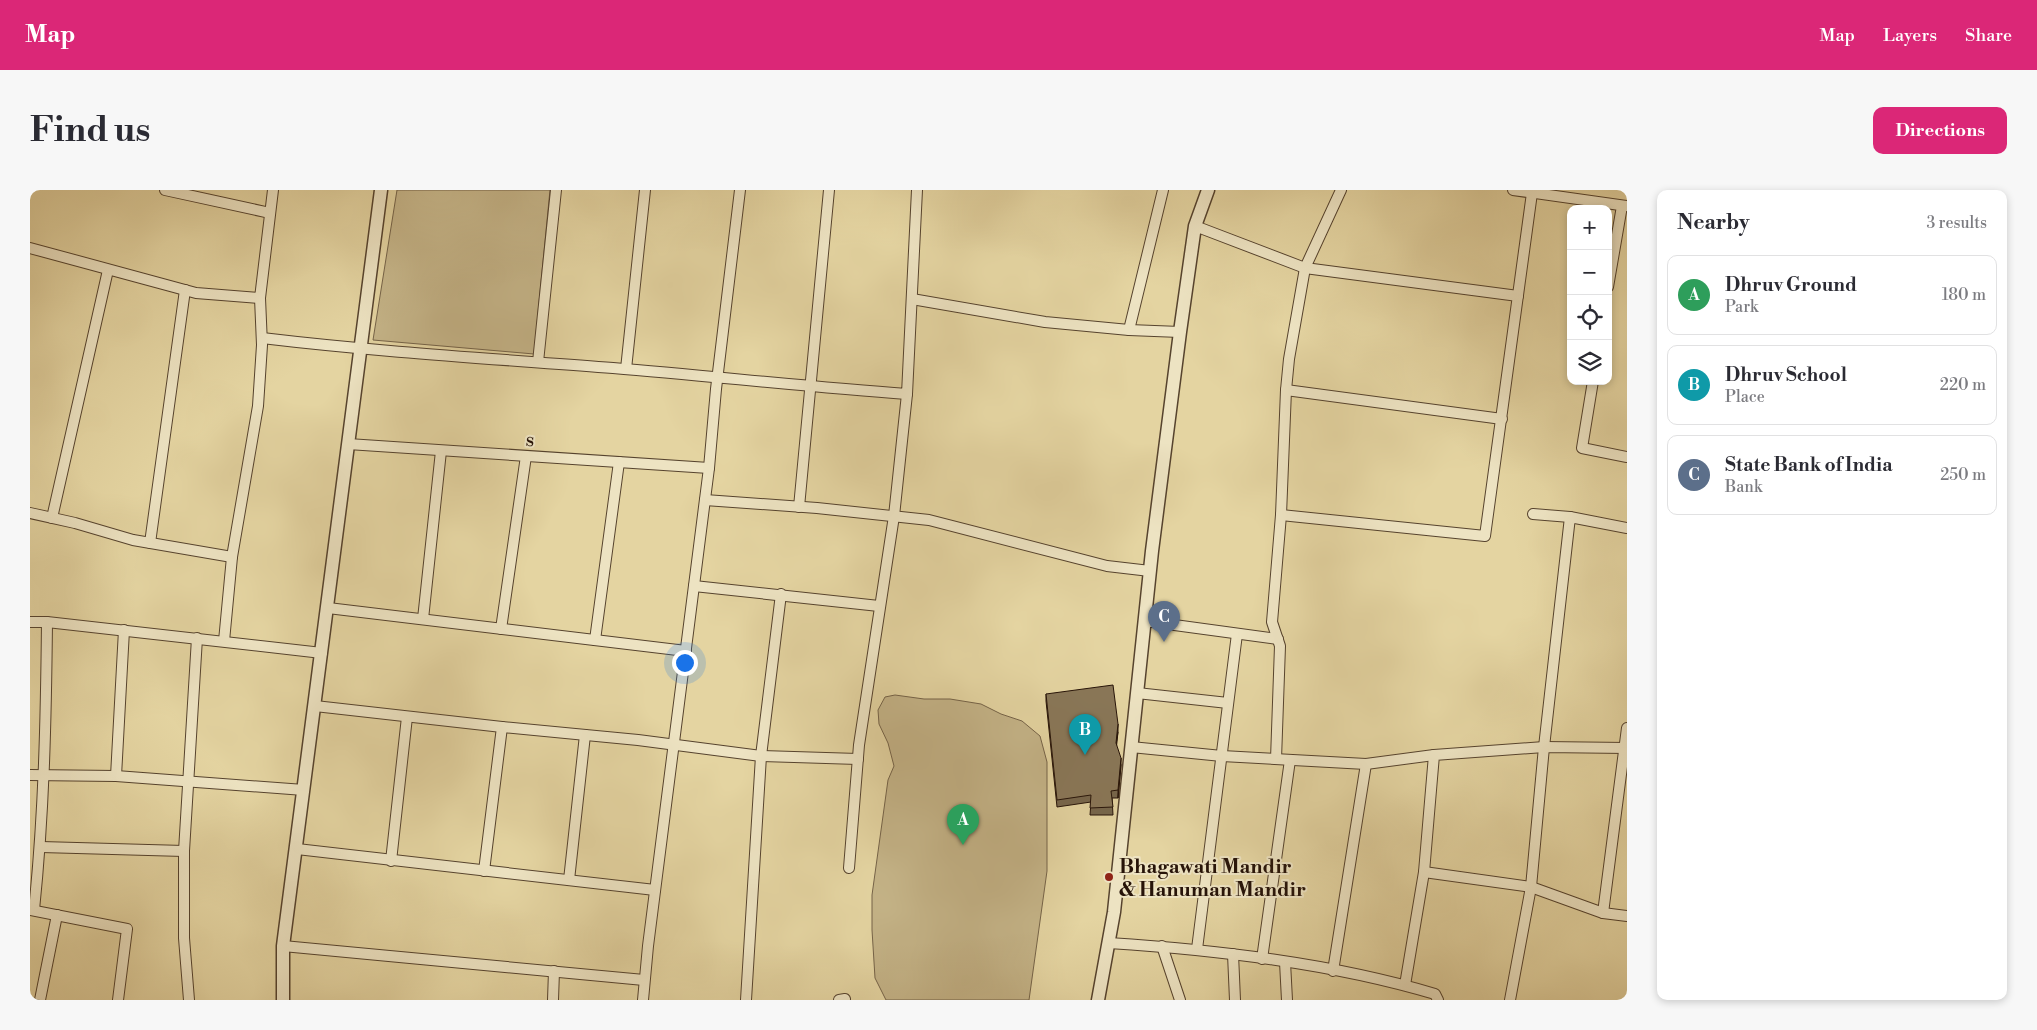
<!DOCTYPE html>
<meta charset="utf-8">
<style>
body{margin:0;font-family:"Libre Bodoni",serif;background:#f7f7f7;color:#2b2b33}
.controls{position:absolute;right:15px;top:15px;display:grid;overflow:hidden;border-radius:10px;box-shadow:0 2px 8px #0003}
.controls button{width:45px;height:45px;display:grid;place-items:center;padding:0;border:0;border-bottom:1px solid #e1e1e2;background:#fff;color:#2b2b33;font:25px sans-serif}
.you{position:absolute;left:654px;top:472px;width:18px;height:18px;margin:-12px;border:4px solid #fff;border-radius:50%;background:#1a73e8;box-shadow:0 0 0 8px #1a73e833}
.badge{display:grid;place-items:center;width:32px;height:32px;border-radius:50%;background:#db2777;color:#fff;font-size:16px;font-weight:700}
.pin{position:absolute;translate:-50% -41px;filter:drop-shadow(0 1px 2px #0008)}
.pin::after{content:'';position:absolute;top:26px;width:18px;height:15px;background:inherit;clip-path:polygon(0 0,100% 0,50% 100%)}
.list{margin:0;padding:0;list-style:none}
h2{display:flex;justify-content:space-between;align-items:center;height:65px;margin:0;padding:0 20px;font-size:21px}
h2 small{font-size:16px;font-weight:400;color:#7c7c81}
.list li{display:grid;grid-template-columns:32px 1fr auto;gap:15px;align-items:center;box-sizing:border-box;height:80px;margin:0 10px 10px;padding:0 10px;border:1px solid #e1e1e2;border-radius:10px}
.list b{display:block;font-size:19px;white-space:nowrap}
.list p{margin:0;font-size:16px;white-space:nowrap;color:#7c7c81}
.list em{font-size:16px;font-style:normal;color:#7c7c81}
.icon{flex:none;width:28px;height:28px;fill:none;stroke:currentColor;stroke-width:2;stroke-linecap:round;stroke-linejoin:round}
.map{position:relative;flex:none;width:1597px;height:810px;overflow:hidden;border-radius:10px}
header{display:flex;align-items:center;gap:30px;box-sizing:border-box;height:70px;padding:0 25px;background:#db2777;color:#fff}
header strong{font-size:24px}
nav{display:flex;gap:28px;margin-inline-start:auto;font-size:18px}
.intro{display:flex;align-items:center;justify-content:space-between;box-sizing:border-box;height:120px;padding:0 30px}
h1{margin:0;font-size:35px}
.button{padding:12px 22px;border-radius:10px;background:#db2777;color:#fff;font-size:18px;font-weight:700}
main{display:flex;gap:30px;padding:0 30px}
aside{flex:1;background:#fff;border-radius:10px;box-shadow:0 2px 8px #0003}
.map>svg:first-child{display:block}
</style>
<header>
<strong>Map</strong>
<nav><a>Map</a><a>Layers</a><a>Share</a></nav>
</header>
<div class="intro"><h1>Find us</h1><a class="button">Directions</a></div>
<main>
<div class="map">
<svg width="1597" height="810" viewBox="0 0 1597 810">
<rect width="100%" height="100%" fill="#e4d4a1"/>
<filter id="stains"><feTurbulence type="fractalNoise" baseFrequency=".004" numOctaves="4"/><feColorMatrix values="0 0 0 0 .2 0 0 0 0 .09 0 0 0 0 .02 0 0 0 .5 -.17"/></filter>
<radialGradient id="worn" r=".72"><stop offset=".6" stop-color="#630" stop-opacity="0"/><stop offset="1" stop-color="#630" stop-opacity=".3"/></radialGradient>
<!-- green -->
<g fill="#c4b387" stroke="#756348">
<path d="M 367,0 L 520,0 L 504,164 L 343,150 Z"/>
<path d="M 865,505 L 894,509 L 920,509 L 951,514 L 971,524 L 992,531 L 1010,546 L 1017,572 L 1017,681 L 999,810 L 856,810 L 845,788 L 842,740 L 842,705 L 858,590 L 864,576 L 858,553 L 849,534 L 848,520 L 855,507 Z"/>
</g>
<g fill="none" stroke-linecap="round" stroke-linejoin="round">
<defs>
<g id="minor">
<path d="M 135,0 L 240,23"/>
<path d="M 1483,0 L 1597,16"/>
<path d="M 1165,36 L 1275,78 L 1488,106"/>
<path d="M 0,58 L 166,103 L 230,108"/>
<path d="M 1578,97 L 1592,16"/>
<path d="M 882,109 L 1015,132 L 1099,140 L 1150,142"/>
<path d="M 1099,140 L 1133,0"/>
<path d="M 232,148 C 349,162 466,169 583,178 C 681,186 779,197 877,204 L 887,0"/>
<path d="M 508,172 L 526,0"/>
<path d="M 596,179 L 615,0"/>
<path d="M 1563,191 L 1552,258 L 1597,267"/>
<path d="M 1256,200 L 1472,229"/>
<path d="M 318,254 L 679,278"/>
<path d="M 675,310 L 787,318 L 899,330 L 1077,376 L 1120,381"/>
<path d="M 769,317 L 799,0"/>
<path d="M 0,323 L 45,333 L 103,350 L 202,367"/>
<path d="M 1503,324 L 1540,327"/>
<path d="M 1251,325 L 1455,346 L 1502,3"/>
<path d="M 22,328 L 78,80"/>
<path d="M 120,353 L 155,100"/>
<path d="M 664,396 L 849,416"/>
<path d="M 298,418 L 656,461"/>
<path d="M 393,429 L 411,261"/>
<path d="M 1115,431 L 1248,449"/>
<path d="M 0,432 L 17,432 L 292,463"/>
<path d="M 471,439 L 496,266"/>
<path d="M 565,450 L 589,272"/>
<path d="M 194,451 L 202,367 L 228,216 L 232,155 L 230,108 L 243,0"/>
<path d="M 1107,503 L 1198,513"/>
<path d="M 285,516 L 472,537 L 608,550 L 731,566 L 828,569"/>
<path d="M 1101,557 L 1192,566 L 1336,574 L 1404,565"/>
<path d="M 1246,569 L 1250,456 L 1242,432 L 1251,325 L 1256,200 L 1259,169 L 1275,78 L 1311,0"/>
<path d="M 0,585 L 86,586 L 274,600"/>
<path d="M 86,586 L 94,440"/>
<path d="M 11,657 L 154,661"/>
<path d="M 267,659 L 625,700"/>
<path d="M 361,671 L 377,527"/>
<path d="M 819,678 L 829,555 L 864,326 L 877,204"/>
<path d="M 454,681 L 472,537"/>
<path d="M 1394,682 L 1501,697 L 1573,723 L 1597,726"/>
<path d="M 539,690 L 555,545"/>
<path d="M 0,720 L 97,739 L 88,810"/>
<path d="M 4,720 C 14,624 16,529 17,432"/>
<path d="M 1573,723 L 1597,538"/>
<path d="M 1079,753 C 1186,760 1301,773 1405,804 L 1408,810"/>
<path d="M 253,756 L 614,790"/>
<path d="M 1132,756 L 1150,810"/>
<path d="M 1167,759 L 1207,444"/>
<path d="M 1203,764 L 1205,810"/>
<path d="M 1232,769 L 1260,570"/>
<path d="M 1255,772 L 1257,810"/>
<path d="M 1303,781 L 1336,574"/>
<path d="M 1375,795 L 1394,682 L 1404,565 L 1514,557 L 1597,558"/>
<path d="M 10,810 L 27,725"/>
<path d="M 159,810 L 154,748 L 154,661 L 167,448"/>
<path d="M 523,810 L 524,781"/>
<path d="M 613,810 L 618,756 L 679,278 L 686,199 L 710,0"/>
<path d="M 716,810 L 731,566 L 751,404"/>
<path d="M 809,810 L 815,809"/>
<path d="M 1480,810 L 1501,697 L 1514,557 L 1540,327 L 1597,338"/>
</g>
<g id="tertiary">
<path d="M 253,810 L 253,756 L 351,0"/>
<path d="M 1068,810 L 1084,722 L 1122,361 L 1150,142 L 1165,36 L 1178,0"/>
</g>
</defs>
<!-- minor casing -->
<use href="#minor" stroke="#56432e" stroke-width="12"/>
<!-- tertiary casing -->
<use href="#tertiary" stroke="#56432e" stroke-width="15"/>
<!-- minor -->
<use href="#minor" stroke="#ede3c2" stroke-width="10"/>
<!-- tertiary -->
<use href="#tertiary" stroke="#ede3c2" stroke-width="12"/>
</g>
<!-- wall -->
<path fill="#76664c" stroke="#261308" d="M 1016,504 L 1088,542 L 1086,555 L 1091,575 L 1088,608 L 1082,608 L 1083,625 L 1060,625 L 1061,612 L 1027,617 L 1016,511 Z"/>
<!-- shaded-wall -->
<g fill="#60533e" stroke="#261308">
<path d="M 1088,534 L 1088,542 L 1086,561 L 1086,553 Z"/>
<path d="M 1091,568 L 1091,575 L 1088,608 L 1088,600 Z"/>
</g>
<!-- building -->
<path fill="#897758" stroke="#261308" d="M 1083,495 L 1088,534 L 1086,553 L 1091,568 L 1088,600 L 1081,601 L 1083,617 L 1060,618 L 1061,605 L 1027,610 L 1016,504 Z"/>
<!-- markers -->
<circle fill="#8f2418" stroke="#ede3c2" stroke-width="2" cx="1079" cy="687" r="5"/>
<g text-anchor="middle" stroke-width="4" stroke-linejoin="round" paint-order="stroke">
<!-- street labels -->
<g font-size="20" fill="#261308" stroke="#ede3c2">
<text transform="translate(500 249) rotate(4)" y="7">s</text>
</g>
<!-- poi labels -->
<g font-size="20" font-weight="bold" fill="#261308" stroke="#ede3c2" text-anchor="start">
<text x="1089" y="683">Bhagawati Mandir<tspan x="1089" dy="23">&amp; Hanuman Mandir</tspan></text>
</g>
</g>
<rect width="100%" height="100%" filter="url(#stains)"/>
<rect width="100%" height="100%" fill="url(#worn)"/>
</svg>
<div class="controls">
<button>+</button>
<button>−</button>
<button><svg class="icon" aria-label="locate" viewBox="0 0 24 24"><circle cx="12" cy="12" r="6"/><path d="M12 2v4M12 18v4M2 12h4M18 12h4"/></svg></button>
<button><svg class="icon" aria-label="layers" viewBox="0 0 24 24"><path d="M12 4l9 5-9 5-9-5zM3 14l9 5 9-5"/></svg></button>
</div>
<div class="you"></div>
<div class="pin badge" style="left:933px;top:655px;background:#2e9e5b">A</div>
<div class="pin badge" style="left:1055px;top:565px;background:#0f9aa8">B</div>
<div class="pin badge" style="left:1134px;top:452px;background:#5c6f8a">C</div>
</div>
<aside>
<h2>Nearby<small>3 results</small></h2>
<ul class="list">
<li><span class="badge" style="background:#2e9e5b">A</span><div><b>Dhruv Ground</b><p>Park</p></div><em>180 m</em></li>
<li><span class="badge" style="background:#0f9aa8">B</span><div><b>Dhruv School</b><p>Place</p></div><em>220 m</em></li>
<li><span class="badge" style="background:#5c6f8a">C</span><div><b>State Bank of India</b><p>Bank</p></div><em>250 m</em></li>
</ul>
</aside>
</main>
